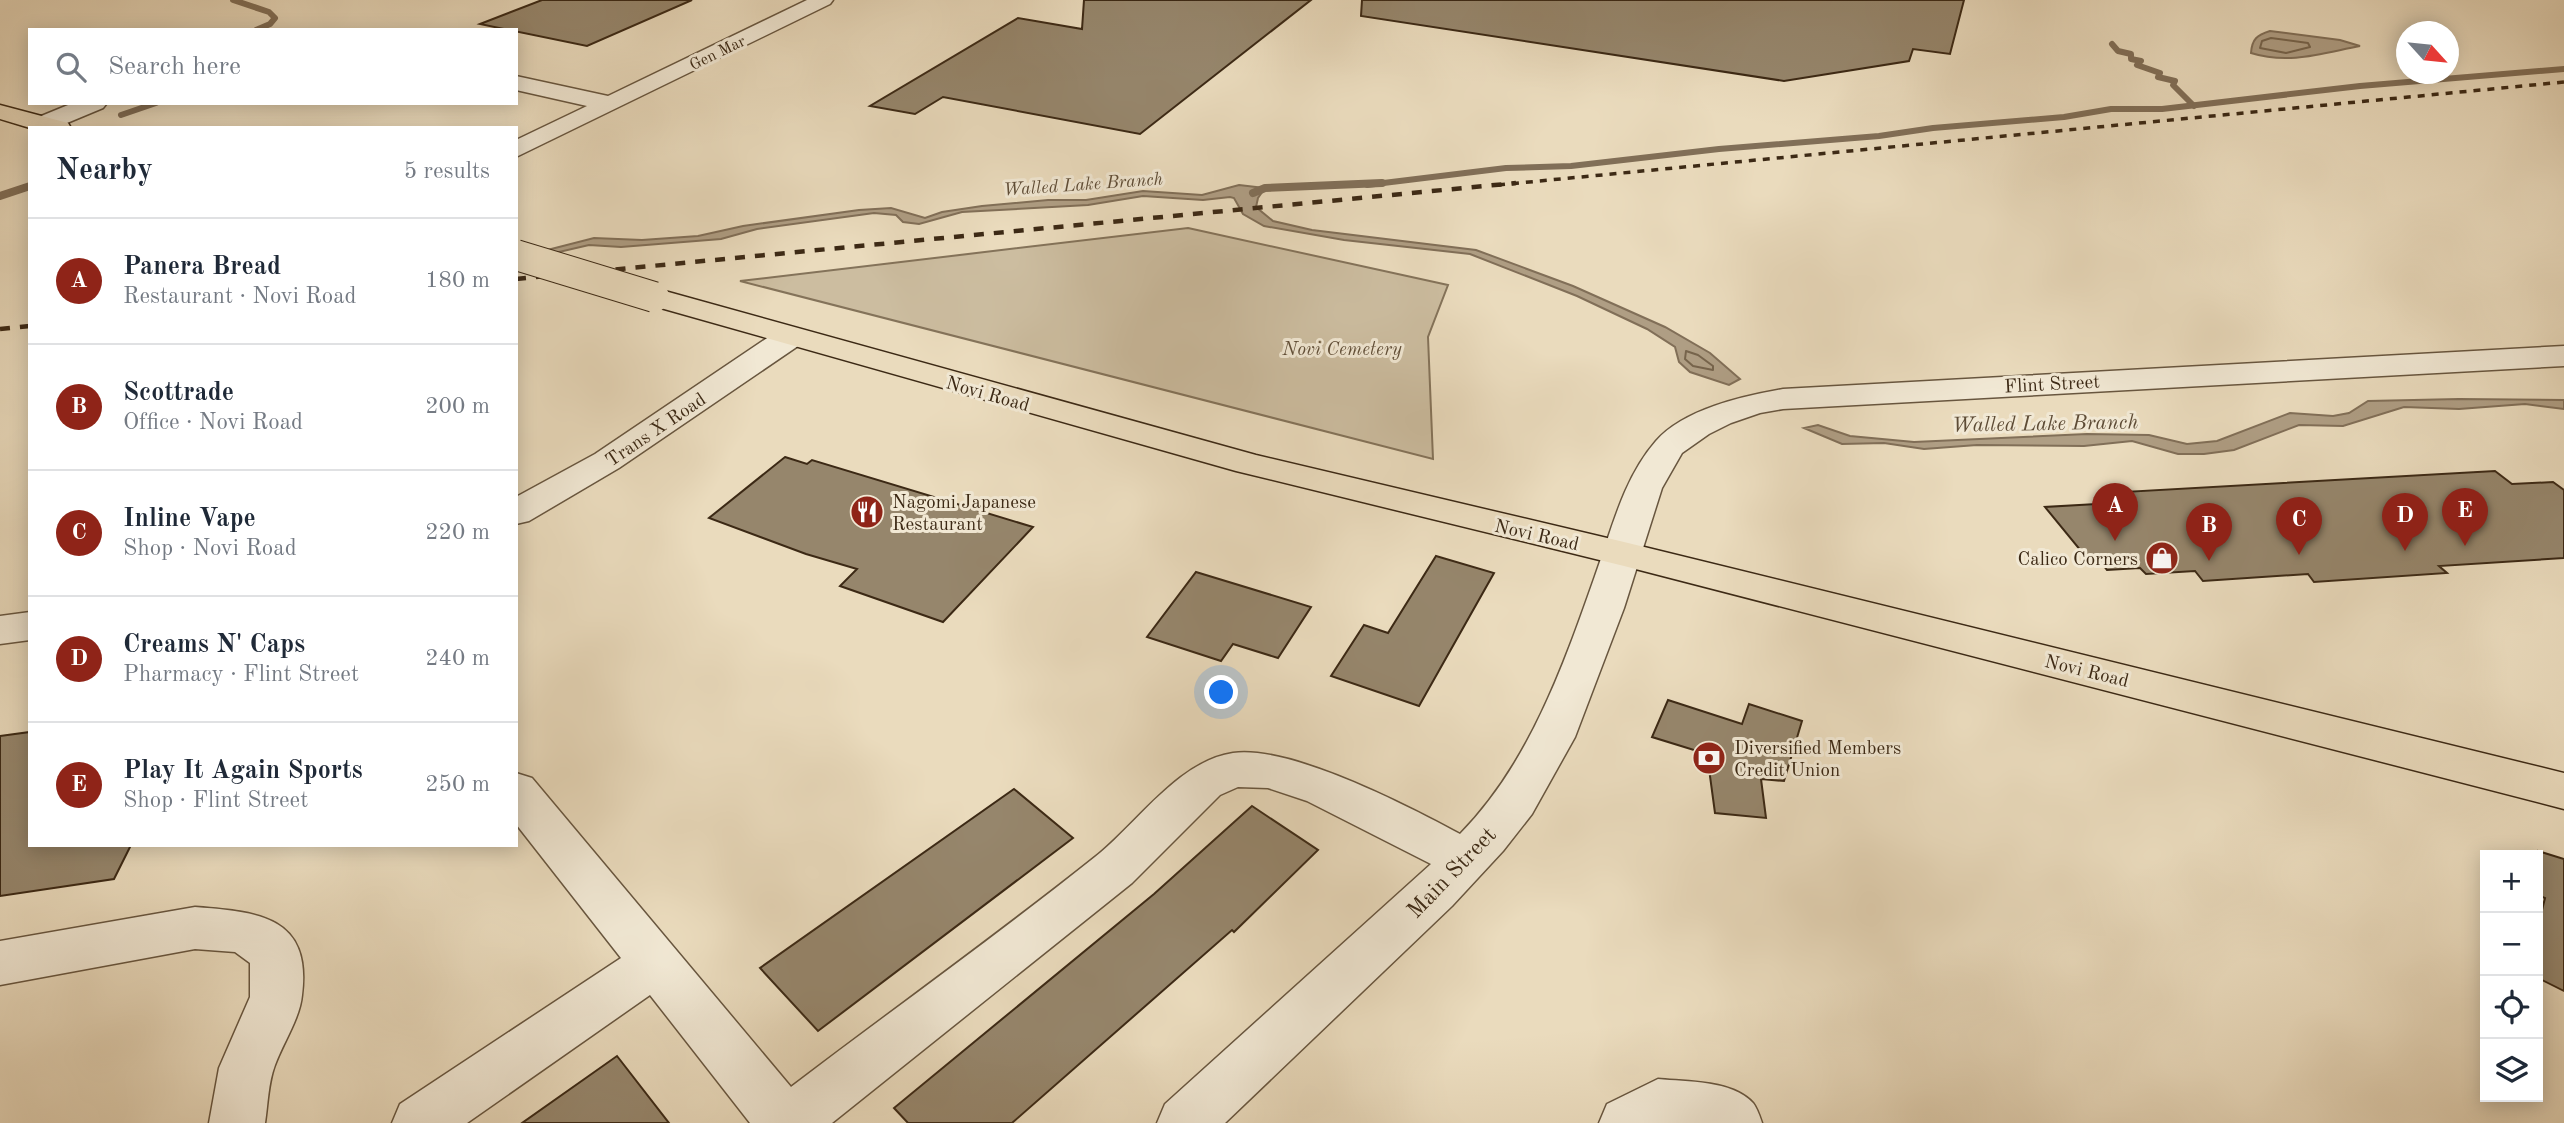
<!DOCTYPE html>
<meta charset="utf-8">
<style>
body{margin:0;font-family:"Old Standard TT",serif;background:#f2f2f3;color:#1f2937}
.controls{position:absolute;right:21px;bottom:21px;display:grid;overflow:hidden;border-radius:0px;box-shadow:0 4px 18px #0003}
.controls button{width:63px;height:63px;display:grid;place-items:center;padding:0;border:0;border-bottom:2px solid #e0e1e3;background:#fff;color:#1f2937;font:35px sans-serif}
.compass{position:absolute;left:2396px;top:21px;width:63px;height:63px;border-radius:50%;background:#fff;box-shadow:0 4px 18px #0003;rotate:117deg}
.you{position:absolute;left:1222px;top:693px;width:24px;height:24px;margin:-18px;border:5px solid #fff;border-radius:50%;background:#1a73e8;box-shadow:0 0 0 10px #1a73e833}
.badge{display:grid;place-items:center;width:46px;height:46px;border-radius:50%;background:#8f2418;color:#fff;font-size:23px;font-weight:700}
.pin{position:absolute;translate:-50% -58px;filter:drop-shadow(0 2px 4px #0008)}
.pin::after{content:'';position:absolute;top:37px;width:24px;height:21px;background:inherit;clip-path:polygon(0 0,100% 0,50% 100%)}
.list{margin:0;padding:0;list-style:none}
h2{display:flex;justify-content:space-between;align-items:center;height:91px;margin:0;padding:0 28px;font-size:30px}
h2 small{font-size:23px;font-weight:400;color:#747a83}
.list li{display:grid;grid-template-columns:46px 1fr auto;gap:21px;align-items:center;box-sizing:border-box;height:126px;padding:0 28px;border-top:2px solid #e0e1e3}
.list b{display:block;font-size:26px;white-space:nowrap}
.list p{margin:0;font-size:23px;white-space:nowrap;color:#747a83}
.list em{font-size:23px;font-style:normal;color:#747a83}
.icon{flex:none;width:38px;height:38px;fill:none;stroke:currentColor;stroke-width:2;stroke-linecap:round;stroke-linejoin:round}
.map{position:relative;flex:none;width:2564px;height:1123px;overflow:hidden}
.search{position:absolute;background:#fff;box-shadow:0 4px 18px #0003;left:28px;top:28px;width:490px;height:77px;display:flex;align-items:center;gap:18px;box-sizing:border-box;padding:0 24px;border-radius:0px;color:#747a83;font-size:26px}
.panel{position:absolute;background:#fff;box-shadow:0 4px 18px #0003;left:28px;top:126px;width:490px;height:721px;border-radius:0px}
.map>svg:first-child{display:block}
</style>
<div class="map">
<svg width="2564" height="1123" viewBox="0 0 2564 1123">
<rect width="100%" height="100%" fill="#eadbbd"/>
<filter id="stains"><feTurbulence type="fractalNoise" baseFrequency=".00286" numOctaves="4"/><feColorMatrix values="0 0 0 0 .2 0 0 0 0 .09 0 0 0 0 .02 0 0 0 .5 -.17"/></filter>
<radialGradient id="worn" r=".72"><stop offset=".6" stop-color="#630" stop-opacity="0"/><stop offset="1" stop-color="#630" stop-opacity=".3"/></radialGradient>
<!-- green -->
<path fill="#ccbda0" stroke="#84735a" stroke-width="2" d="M 1188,228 L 1448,285 L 1428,337 L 1433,459 L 740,281 Z"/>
<!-- water -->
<g fill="#af9e84" stroke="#816f58" stroke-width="2">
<path d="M 2270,31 L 2340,40 L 2360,46 C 2323,53 2289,65 2251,53 C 2252,39 2257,35 2270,31 Z"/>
<path d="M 1239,185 L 1265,188 L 1258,198 L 1256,207 L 1273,221 L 1312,230 L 1476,250 L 1573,286 L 1665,327 L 1710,353 L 1740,379 L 1729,385 L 1690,372 L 1679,362 L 1675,347 L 1647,329 L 1577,296 L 1470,254 L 1344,240 L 1264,226 L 1243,214 L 1234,198 L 1230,197 L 1203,200 L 1143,196 L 1088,205 L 962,212 L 919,224 L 903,222 L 896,215 L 874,213 L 757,229 L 721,239 L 621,247 L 589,245 L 516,262 L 516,258 L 594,238 L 642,240 L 698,236 L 743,226 L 859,210 L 891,208 L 925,218 L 942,212 L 982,206 L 1048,200 L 1086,200 L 1143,191 L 1202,195 Z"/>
<path d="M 2459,399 L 2564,400 L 2564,409 L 2525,404 L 2459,409 L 2404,407 L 2343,426 L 2299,425 L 2234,450 L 2204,454 L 2178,454 L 2132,441 L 2084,446 L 1977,445 L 1924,449 L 1884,443 L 1842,444 L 1804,428 L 1818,425 L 1850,436 L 1914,442 L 2087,434 L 2149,435 L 2187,444 L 2217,441 L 2290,413 L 2333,416 L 2349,413 L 2368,401 Z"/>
</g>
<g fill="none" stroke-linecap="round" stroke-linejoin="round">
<!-- shore -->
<g stroke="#76644c" stroke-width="2">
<path d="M 2271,38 L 2308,43 L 2310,47 L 2286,53 L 2260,48 L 2262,41 Z"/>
<path d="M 1686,351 L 1698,355 L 1713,366 L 1713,370 L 1693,366 L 1685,359 Z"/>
</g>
<!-- stream-far1 -->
<g stroke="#816f58" stroke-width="6">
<path d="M 233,0 L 269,12 L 275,18 L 270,24 L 256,30"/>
<path d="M 2112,44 L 2118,51 L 2131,54 L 2131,59 L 2141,61 L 2137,65 L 2160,73 L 2158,77 L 2175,81 L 2173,85 L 2194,106"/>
<path d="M 121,115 L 156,103"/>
<path d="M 1367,185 L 1506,168 L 1571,166 L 1719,149 L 1879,136 L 1933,128 L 2064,117 L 2111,109 L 2162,109 L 2360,86 L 2564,69"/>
</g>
<!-- stream -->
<g stroke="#816f58" stroke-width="8">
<path d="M 1253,193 L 1265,188 L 1382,183"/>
<path d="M 0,196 L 30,186"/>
</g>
</g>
<!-- building -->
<g fill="#96866c" stroke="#3c2915" stroke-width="2">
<path d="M 542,0 L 692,0 L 587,46 L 480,24 Z"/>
<path d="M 1084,0 L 1311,0 L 1140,134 L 943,97 L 915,114 L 870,106 L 1018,18 L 1082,29 Z"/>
<path d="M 1362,0 L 1964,0 L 1950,54 L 1913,49 L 1909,61 L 1784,81 L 1361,16 Z"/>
<path d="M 785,457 L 807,464 L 812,460 L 1033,527 L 943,622 L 840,586 L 857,569 L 806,554 L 709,518 Z"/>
<path d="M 2495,471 L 2512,484 L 2553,482 L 2564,490 L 2564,558 L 2439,566 L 2447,573 L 2314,582 L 2308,574 L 2203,581 L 2195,571 L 2146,574 L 2140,568 L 2107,570 L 2100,561 L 2090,562 L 2045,507 L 2133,502 L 2123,492 Z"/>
<path d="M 1436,556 L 1494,573 L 1419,706 L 1331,676 L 1364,625 L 1388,633 Z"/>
<path d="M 1196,572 L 1311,607 L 1278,658 L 1233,644 L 1221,661 L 1147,637 Z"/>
<path d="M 1668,700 L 1742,724 L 1749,704 L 1802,721 L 1784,781 L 1761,779 L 1766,818 L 1715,813 L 1707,754 L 1652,737 Z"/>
<path d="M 30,732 L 30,845 L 131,845 L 114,879 L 0,896 L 0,736 Z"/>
<path d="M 1014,789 L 1073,838 L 818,1031 L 760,968 Z"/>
<path d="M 1252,806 L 1318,850 L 1234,932 L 1232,930 L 1012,1123 L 908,1123 L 894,1108 L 1154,894 Z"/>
<path d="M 2538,851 L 2564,859 L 2564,991 L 2538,978 L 2538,926 L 2545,898 L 2538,895 Z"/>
<path d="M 617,1056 L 669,1123 L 522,1123 Z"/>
</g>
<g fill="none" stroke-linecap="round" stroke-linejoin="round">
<defs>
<g id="minor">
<path d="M 807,0 L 833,0 L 830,4 L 516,157 L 516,140 L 587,106 L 516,90 L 516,76 L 608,96 Z"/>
<path d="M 73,103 L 107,103 L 103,108 L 55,128 L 33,128 L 31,124 L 34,119 Z"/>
<path d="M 790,328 L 801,330 L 806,337 L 801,344 L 619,468 L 529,521 L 516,524 L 516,497 L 595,454 L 779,330 Z"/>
<path d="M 2564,346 L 2564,366 L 1783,409 L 1760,413 L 1731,423 L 1709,434 L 1682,453 L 1662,488 L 1624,608 L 1575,737 L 1532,814 L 1503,851 L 1452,906 L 1225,1123 L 1157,1123 L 1165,1104 L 1431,864 L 1307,801 L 1268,788 L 1238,787 L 1220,795 L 1132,883 L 832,1123 L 750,1123 L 650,995 L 467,1123 L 392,1123 L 400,1104 L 621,958 L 516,824 L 516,773 L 532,778 L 791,1087 C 892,1010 996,936 1095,857 C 1137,824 1178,761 1233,753 C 1290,745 1408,806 1460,834 C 1529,764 1563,667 1595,576 C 1612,529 1623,479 1656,441 C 1684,409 1743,396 1783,389 Z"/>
<path d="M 30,612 L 30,640 L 0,644 L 0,616 Z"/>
<path d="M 195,907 C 258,912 312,916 302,995 C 300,1018 283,1043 275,1065 C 268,1083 268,1104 265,1123 L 209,1123 L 219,1068 L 250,997 L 250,963 L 235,952 L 195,949 L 0,985 L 0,941 Z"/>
<path d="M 1658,1079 C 1687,1082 1732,1080 1753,1103 C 1757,1108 1760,1117 1762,1123 L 1599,1123 L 1607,1104 Z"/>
</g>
<g id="major">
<path d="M 0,105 L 68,123 L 71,128 L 30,128 L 0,119 Z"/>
<path d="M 654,288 L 1256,455 L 1624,542 L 2564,773 L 2564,809 L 1624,566 L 1236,471 L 643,303 L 639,297 L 643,291 Z"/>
</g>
</defs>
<!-- minor casing -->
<use href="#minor" stroke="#68563f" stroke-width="3"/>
<!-- major casing -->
<use href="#major" stroke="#3c2915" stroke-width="3"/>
<!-- minor -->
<use href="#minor" fill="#f1e8d4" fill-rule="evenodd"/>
<!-- major -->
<use href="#major" fill="#eadbbd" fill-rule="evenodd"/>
<!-- rail-far1 -->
<path stroke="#3c2915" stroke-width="3.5" stroke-dasharray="7 7" stroke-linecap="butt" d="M 1498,185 L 2564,82"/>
<!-- rail -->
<g stroke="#3c2915" stroke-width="4.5" stroke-dasharray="10 10" stroke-linecap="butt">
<path d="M 516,279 L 1516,183"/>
<path d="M 0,329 L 30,326"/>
</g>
<defs>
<path id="major-bridge" d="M 516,255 L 654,297"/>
</defs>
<!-- major-bridge casing -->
<use href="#major-bridge" stroke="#3c2915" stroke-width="32" stroke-linecap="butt"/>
<!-- major-bridge -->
<use href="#major-bridge" stroke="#eadbbd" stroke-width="30"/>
</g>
<!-- icons -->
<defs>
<symbol id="restaurant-disc" viewBox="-11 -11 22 22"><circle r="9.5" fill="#8f2418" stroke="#f1e8d4"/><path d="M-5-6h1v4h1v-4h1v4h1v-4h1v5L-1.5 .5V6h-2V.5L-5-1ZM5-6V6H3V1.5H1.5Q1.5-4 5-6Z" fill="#fff"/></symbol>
<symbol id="shop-disc" viewBox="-11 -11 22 22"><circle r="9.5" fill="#8f2418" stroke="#f1e8d4"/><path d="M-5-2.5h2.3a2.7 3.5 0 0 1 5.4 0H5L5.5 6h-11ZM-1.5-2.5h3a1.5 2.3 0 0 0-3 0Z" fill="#fff"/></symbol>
<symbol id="bank-disc" viewBox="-11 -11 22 22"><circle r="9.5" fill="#8f2418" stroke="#f1e8d4"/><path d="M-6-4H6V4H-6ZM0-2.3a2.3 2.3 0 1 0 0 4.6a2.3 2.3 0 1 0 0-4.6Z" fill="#fff"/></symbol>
</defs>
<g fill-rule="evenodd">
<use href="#restaurant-disc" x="848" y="493" width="38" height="38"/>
<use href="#shop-disc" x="2143" y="539" width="38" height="38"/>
<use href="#bank-disc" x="1690" y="739" width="38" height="38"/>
</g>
<g text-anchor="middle" stroke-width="6" stroke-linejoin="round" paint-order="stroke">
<!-- far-street labels -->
<g font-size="16" fill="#3c2915" stroke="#f1e8d4">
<text transform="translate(717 52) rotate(-26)" y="6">Gen Mar</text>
</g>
<!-- far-water labels -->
<g font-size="18" font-style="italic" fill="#5e4c36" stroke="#f1e8d4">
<text transform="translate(1083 184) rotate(-4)" y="6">Walled Lake Branch</text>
</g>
<!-- park labels -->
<g font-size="19" font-style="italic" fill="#604e38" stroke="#f1e8d4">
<text x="1342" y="355">Novi Cemetery</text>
</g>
<!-- street labels -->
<g font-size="19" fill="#3c2915" stroke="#f1e8d4">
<text transform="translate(2052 383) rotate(-3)" y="7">Flint Street</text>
<text transform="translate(988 393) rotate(16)" y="7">Novi Road</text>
<text transform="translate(655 429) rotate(-34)" y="7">Trans X Road</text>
<text transform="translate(1537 534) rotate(13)" y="7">Novi Road</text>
<text transform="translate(2087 670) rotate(14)" y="7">Novi Road</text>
</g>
<!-- poi labels -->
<g font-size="19" fill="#3c2915" stroke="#f1e8d4" text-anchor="start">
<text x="892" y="508">Nagomi Japanese<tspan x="892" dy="22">Restaurant</tspan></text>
<text x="2138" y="565" text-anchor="end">Calico Corners</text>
<text x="1734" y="754">Diversified Members<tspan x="1734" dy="22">Credit Union</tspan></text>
</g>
<!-- water labels -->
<g font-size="21" font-style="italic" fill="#5e4c36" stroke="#f1e8d4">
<text transform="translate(2045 423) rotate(-1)" y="7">Walled Lake Branch</text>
</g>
<!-- near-street labels -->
<g font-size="23" fill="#3c2915" stroke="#f1e8d4">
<text transform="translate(1451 872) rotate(-46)" y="8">Main Street</text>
</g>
</g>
<rect width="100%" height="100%" filter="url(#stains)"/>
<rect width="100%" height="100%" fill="url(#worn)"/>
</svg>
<div class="controls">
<button>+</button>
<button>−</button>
<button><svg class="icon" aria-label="locate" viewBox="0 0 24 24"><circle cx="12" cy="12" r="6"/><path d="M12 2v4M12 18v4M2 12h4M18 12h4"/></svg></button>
<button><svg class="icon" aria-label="layers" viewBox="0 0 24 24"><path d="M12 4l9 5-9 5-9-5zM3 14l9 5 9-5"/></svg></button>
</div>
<svg class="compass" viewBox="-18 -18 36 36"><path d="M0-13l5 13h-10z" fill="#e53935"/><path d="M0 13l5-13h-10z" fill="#747a83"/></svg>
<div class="you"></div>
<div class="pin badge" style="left:2115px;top:541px">A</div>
<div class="pin badge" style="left:2209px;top:561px">B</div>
<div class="pin badge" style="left:2299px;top:555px">C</div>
<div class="pin badge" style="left:2405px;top:551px">D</div>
<div class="pin badge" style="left:2465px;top:546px">E</div>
<div class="search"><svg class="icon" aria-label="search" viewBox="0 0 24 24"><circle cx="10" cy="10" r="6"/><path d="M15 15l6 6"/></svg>Search here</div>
<section class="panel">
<h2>Nearby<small>5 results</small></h2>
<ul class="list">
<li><span class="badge">A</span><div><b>Panera Bread</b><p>Restaurant · Novi Road</p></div><em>180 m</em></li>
<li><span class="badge">B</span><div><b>Scottrade</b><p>Office · Novi Road</p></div><em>200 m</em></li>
<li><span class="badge">C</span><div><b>Inline Vape</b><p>Shop · Novi Road</p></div><em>220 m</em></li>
<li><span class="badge">D</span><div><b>Creams N' Caps</b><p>Pharmacy · Flint Street</p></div><em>240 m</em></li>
<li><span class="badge">E</span><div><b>Play It Again Sports</b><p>Shop · Flint Street</p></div><em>250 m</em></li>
</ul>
</section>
</div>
